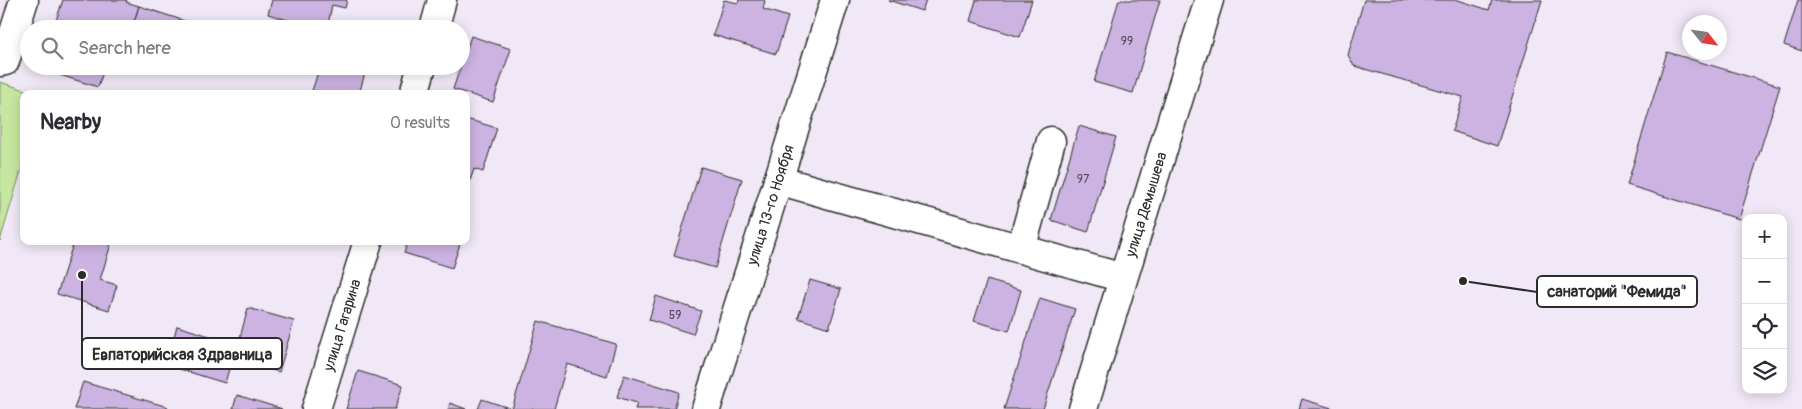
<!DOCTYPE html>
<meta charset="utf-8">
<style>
body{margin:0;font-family:Pangolin,sans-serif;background:#f7f7f7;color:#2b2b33}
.controls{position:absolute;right:15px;bottom:15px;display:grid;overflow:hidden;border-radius:10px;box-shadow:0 2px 12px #0003}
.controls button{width:45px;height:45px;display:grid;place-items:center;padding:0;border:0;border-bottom:1px solid #e1e1e2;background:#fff;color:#2b2b33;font:25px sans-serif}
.compass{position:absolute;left:1682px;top:15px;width:45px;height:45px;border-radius:50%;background:#fff;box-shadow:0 2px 12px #0003;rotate:120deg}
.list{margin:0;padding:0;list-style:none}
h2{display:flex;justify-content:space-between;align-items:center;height:65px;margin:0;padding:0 20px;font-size:21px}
h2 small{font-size:16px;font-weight:400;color:#7c7c81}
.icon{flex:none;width:28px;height:28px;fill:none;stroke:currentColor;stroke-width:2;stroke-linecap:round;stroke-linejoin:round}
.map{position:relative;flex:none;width:1802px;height:409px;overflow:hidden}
.search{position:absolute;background:#fff;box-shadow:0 2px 12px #0003;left:20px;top:20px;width:450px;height:55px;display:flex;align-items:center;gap:12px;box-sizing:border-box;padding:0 18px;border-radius:28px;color:#7c7c81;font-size:19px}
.panel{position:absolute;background:#fff;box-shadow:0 2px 12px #0003;left:20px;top:90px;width:450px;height:155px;border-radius:10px}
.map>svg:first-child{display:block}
</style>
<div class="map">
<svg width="1802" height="409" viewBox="0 0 1802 409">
<rect width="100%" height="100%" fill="#f0e8f6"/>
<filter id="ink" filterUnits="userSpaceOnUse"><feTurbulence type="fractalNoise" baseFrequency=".02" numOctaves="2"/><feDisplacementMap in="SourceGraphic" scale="10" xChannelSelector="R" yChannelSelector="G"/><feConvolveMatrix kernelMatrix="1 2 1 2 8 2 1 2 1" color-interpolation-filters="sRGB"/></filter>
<g filter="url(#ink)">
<!-- green -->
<path fill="#c6e7a0" stroke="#788966" d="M 0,82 L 38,94 L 24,94 L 24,161 L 0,241 Z"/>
<!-- building -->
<g fill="#ccb3e2" stroke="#2b2b2b">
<path d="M 63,0 L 127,0 L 126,2 L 139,6 L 132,29 L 53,29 Z"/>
<path d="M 272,0 L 347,0 L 345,8 L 332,5 L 327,29 L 317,29 L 268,14 Z"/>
<path d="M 724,0 L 738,3 L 739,0 L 764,0 L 765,1 L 763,9 L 788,17 L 776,54 L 713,35 Z"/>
<path d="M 888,0 L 926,0 L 922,11 Z"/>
<path d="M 976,0 L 1032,0 L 1020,37 L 970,21 Z"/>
<path d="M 1119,0 L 1160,0 L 1133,93 L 1094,82 Z"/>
<path d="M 1364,0 L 1458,0 L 1489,10 L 1492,0 L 1542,0 L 1497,146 L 1452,131 L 1463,97 L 1354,66 L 1348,55 Z"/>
<path d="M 1798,0 L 1802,0 L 1802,51 L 1784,45 Z"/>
<path d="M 139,6 L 194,24 L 192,29 L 132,29 Z"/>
<path d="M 471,36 L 511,49 L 493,102 L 453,89 Z"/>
<path d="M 1667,52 L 1780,86 L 1739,219 L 1627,185 Z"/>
<path d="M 52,66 L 105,66 L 98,87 L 50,72 Z"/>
<path d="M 320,66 L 367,66 L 359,94 L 311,94 Z"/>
<path d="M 466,119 L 497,128 L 483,172 L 474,169 L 466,193 Z"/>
<path d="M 1079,126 L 1116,137 L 1088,232 L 1051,220 Z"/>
<path d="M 701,167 L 742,179 L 715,268 L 674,256 Z"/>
<path d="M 74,241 L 102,241 L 111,244 L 100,280 L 117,285 L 109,310 L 57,294 Z"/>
<path d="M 408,241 L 461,241 L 452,268 L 404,253 Z"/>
<path d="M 810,280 L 841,289 L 829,328 L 798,318 Z"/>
<path d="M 987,280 L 1021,290 L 1009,331 L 974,321 Z"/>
<path d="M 656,296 L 701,311 L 693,334 L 649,320 Z"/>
<path d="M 1040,298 L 1075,309 L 1043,409 L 1004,409 Z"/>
<path d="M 248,308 L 294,321 L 279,372 L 234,360 Z"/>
<path d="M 538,321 L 616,344 L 607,376 L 567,364 L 554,409 L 512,409 Z"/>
<path d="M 177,326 L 223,340 L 220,351 L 233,355 L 225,383 L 166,365 Z"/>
<path d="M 358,371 L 403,385 L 395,409 L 346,409 Z"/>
<path d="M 624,375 L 679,392 L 674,409 L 635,409 L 637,403 L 617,397 Z"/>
<path d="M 83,382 L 168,407 L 167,409 L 74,409 Z"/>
<path d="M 237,395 L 282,409 L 233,409 Z"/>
<path d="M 482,399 L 509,408 L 478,409 Z"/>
<path d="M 1302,399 L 1335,409 L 1299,409 Z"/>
<path d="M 450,403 L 466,409 L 448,409 Z"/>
</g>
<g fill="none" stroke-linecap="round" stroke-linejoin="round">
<defs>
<g id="minor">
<path d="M 434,29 L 442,0"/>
<path d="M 0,62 L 5,61 L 24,0"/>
<path d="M 414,94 L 422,66"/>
<path d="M 778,180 L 1123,278"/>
<path d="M 1021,249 L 1051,141"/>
<path id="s1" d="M 316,409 L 368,241"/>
<path id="s2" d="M 706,409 L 835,0"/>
<path id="s3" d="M 1083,409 L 1209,0"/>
</g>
</defs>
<!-- minor casing -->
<use href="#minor" stroke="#2b2b2b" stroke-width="31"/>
<!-- minor -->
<use href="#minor" stroke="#fff" stroke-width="28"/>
</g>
</g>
<g text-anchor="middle" stroke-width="4.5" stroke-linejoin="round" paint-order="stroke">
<!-- number labels -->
<g font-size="12" fill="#534d59">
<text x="1127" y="45">99</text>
<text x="1083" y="183">97</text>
<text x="675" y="319">59</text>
</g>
<!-- street labels -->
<g font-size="15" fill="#2b2b2b" stroke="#fff">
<text dy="5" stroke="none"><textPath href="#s2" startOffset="214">улица 13-го Ноября</textPath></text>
<text dy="5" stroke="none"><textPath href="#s3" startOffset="214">улица Демышева</textPath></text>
<text dy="5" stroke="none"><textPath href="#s1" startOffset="88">улица Гагарина</textPath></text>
</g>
</g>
<!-- callouts -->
<path fill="none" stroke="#2b2b2b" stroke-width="2" d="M1463 281L1537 292M82 275L82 354"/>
<g fill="#2b2b2b" stroke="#fff" stroke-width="2">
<circle cx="1463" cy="281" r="5"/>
<circle cx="82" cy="275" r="5"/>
</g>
<g fill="#fff" stroke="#2b2b2b" stroke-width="2">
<rect x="1537" y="276" width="160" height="31" rx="5"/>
<rect x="82" y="338" width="200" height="31" rx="5"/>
</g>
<g font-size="16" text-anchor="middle" font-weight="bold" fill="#2b2b2b">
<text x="1617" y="297">санаторий "Фемида"</text>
<text x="182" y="360">Евпаторийская Здравница</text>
</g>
</svg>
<div class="controls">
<button>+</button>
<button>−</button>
<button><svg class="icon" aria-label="locate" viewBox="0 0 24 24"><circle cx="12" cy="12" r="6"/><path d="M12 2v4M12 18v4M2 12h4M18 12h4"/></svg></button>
<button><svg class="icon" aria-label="layers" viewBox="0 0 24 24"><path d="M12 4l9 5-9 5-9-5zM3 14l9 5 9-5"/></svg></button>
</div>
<svg class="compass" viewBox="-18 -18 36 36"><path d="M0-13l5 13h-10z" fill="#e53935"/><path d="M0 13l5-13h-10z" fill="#7c7c81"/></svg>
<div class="search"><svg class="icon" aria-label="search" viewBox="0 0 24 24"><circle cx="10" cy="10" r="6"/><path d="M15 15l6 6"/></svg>Search here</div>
<section class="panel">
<h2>Nearby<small>0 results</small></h2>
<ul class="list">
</ul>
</section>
</div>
